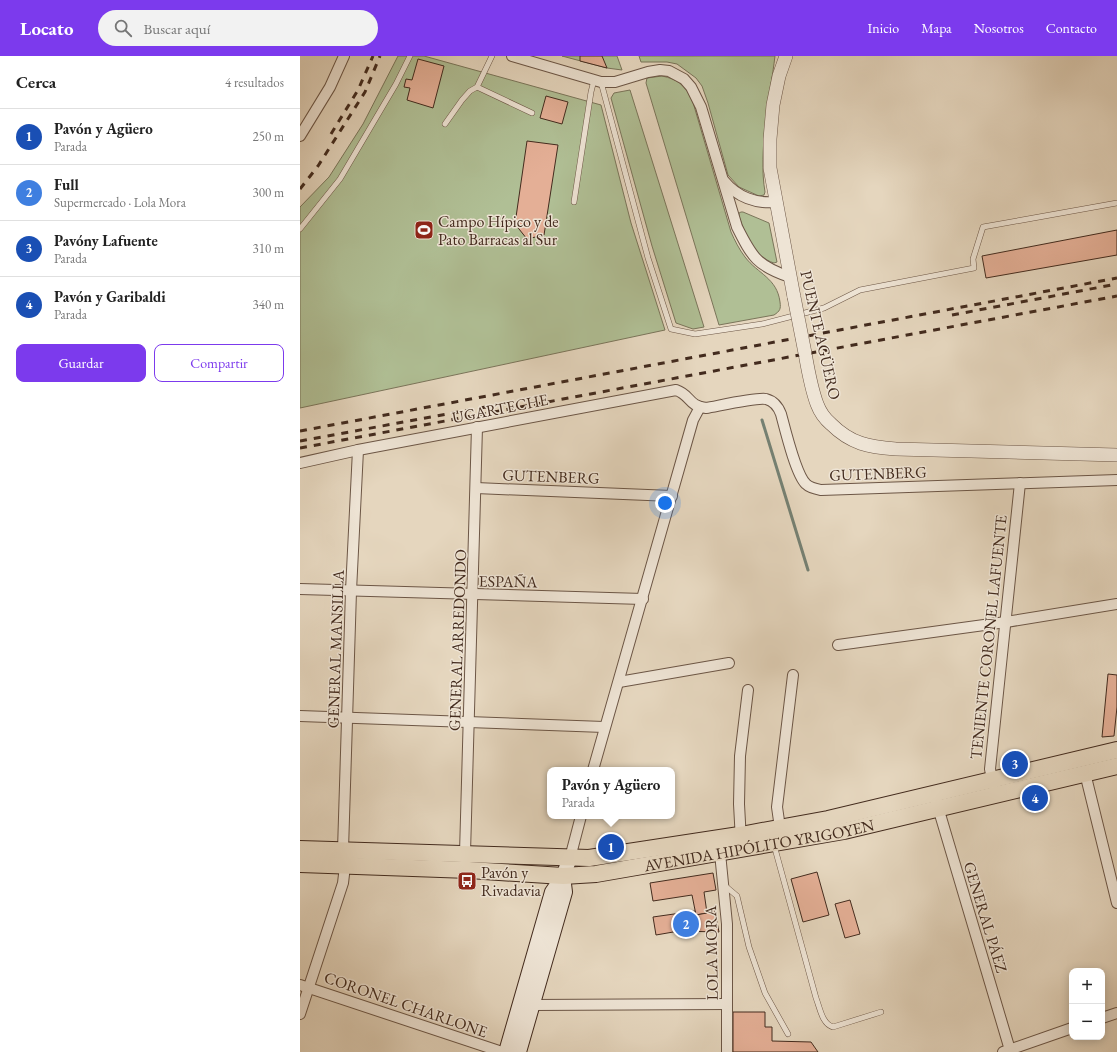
<!DOCTYPE html>
<html lang="es">
<meta charset="utf-8">
<style>
body{margin:0;font-family:"EB Garamond",serif;background:#f2f2f2;color:#222}
.controls{position:absolute;right:12px;bottom:12px;display:grid;overflow:hidden;border-radius:8px;box-shadow:0 2px 10px #0003}
.controls button{width:36px;height:36px;display:grid;place-items:center;padding:0;border:0;border-bottom:1px solid #e0e0e0;background:#fff;color:#222;font:20px sans-serif}
.you{position:absolute;left:365px;top:447px;width:14px;height:14px;margin:-10px;border:3px solid #fff;border-radius:50%;background:#1a73e8;box-shadow:0 0 0 6px #1a73e833}
.badge{display:grid;place-items:center;width:26px;height:26px;border-radius:50%;background:#7c3aed;color:#fff;font-size:13px;font-weight:700}
.pin{position:absolute;translate:-50% -50%;border:2px solid #fff;box-shadow:0 1px 4px #0006}
.popup{position:absolute;left:247px;top:711px;width:128px;height:52px;box-sizing:border-box;display:grid;place-content:center;border-radius:8px;background:#fff;filter:drop-shadow(0 1px 3px #0005);font-size:13px;white-space:nowrap;color:#767676}
.popup b{font-size:15px;color:#222}
.popup::after{content:'';position:absolute;left:50%;top:100%;margin-left:-8px;border:8px solid transparent;border-top-color:#fff}
.list{margin:0;padding:0;list-style:none}
h2{display:flex;justify-content:space-between;align-items:center;height:52px;margin:0;padding:0 16px;font-size:17px}
h2 small{font-size:13px;font-weight:400;color:#767676}
.list li{display:grid;grid-template-columns:26px 1fr auto;gap:12px;align-items:center;box-sizing:border-box;height:56px;padding:0 16px;border-top:1px solid #e0e0e0}
.list b{display:block;font-size:15px;white-space:nowrap}
.list p{margin:0;font-size:13px;white-space:nowrap;color:#767676}
.list em{font-size:13px;font-style:normal;color:#767676}
.actions{display:flex;gap:8px;padding:12px 16px}
.actions a{flex:1;padding:9px 0;border:1px solid #7c3aed;border-radius:8px;text-align:center;font-size:14px;color:#7c3aed}
.actions .main{background:#7c3aed;color:#fff}
.icon{flex:none;width:22px;height:22px;fill:none;stroke:currentColor;stroke-width:2;stroke-linecap:round;stroke-linejoin:round}
.map{position:relative;flex:none;width:817px;height:996px;overflow:hidden}
header{display:flex;align-items:center;gap:24px;box-sizing:border-box;height:56px;padding:0 20px;background:#7c3aed;color:#fff}
header strong{font-size:19px}
nav{display:flex;gap:22px;margin-inline-start:auto;font-size:14px}
.search{width:280px;height:36px;background:#f2f2f2;display:flex;align-items:center;gap:10px;box-sizing:border-box;padding:0 14px;border-radius:22px;color:#767676;font-size:15px}
main{display:flex}
aside{flex:1;background:#fff}
.map>svg:first-child{display:block}
</style>
<header>
<strong>Locato</strong>
<div class="search"><svg class="icon" aria-label="search" viewBox="0 0 24 24"><circle cx="10" cy="10" r="6"/><path d="M15 15l6 6"/></svg>Buscar aquí</div>
<nav><a>Inicio</a><a>Mapa</a><a>Nosotros</a><a>Contacto</a></nav>
</header>
<main>
<aside>
<h2>Cerca<small>4 resultados</small></h2>
<ul class="list">
<li><span class="badge" style="background:#1a4fb4">1</span><div><b>Pavón y Agüero</b><p>Parada</p></div><em>250 m</em></li>
<li><span class="badge" style="background:#3f7fe0">2</span><div><b>Full</b><p>Supermercado · Lola Mora</p></div><em>300 m</em></li>
<li><span class="badge" style="background:#1a4fb4">3</span><div><b>Pavóny Lafuente</b><p>Parada</p></div><em>310 m</em></li>
<li><span class="badge" style="background:#1a4fb4">4</span><div><b>Pavón y Garibaldi</b><p>Parada</p></div><em>340 m</em></li>
</ul>
<div class="actions"><a class="main">Guardar</a><a>Compartir</a></div>
</aside>
<div class="map">
<svg width="817" height="996" viewBox="0 0 817 996">
<rect width="100%" height="100%" fill="#e5d6be"/>
<filter id="stains"><feTurbulence type="fractalNoise" baseFrequency=".005" numOctaves="4"/><feColorMatrix values="0 0 0 0 .2 0 0 0 0 .09 0 0 0 0 .02 0 0 0 .5 -.17"/></filter>
<radialGradient id="worn" r=".72"><stop offset=".6" stop-color="#630" stop-opacity="0"/><stop offset="1" stop-color="#630" stop-opacity=".3"/></radialGradient>
<!-- green -->
<g fill="#b0bf95" stroke="#7a755a">
<path d="M 98,0 L 124,0 L 301,49 L 331,167 L 365,274 L 0,352 L 0,151 L 29,121 L 63,68 Z"/>
<path d="M 262,0 L 317,0 L 322,14 L 307,12 Z"/>
<path d="M 339,0 L 475,0 C 470,41 458,95 465,136 L 464,139 L 459,140 L 439,131 L 428,119 L 408,47 L 402,30 L 396,22 L 377,8 L 367,6 L 341,6 Z"/>
<path d="M 362,20 C 377,23 385,29 392,43 L 431,176 C 435,185 439,193 445,201 C 458,218 477,222 480,246 C 481,253 480,255 474,259 L 419,269 L 346,27 L 347,22 Z"/>
<path d="M 330,34 L 404,271 L 393,273 L 376,267 L 352,190 L 311,42 L 314,37 Z"/>
<path d="M 441,156 L 443,156 L 469,167 L 477,206 L 474,207 C 454,201 445,178 439,160 L 439,157 Z"/>
</g>
<g fill="none" stroke-linecap="round" stroke-linejoin="round">
<!-- stream -->
<path stroke="#758173" stroke-width="3" d="M 462,364 L 508,514"/>
</g>
<!-- building -->
<g fill="#e4af96" stroke="#432b1e">
<path d="M 280,0 L 302,0 L 307,12 L 280,5 Z"/>
<path d="M 118,3 L 144,10 L 133,52 L 107,44 L 110,32 L 104,31 L 106,23 L 112,24 Z"/>
<path d="M 246,40 L 268,46 L 262,68 L 240,62 Z"/>
<path d="M 227,85 L 258,89 L 244,179 L 227,183 L 215,168 Z"/>
<path d="M 817,174 L 817,199 L 686,222 L 682,200 Z"/>
<path d="M 808,618 L 817,619 L 817,651 L 814,680 L 802,681 Z"/>
<path d="M 517,816 L 529,859 L 503,866 L 491,823 Z"/>
<path d="M 413,817 L 416,834 L 404,836 L 407,857 L 396,859 L 392,839 L 353,845 L 350,827 Z"/>
<path d="M 550,844 L 560,878 L 545,882 L 535,848 Z"/>
<path d="M 414,852 L 419,876 L 379,875 L 356,879 L 353,861 L 395,855 L 396,859 L 407,857 L 407,854 Z"/>
<path d="M 433,956 L 465,956 L 465,971 L 472,971 L 472,985 L 511,986 L 518,996 L 433,996 Z"/>
</g>
<g fill="none" stroke-linecap="round" stroke-linejoin="round">
<defs>
<g id="service">
<path d="M 301,26 L 348,202 L 371,273 L 395,278 L 462,268 L 524,252 L 560,234 L 674,212 L 673,203 L 683,171 L 817,147"/>
<path d="M 177,31 L 232,57"/>
<path d="M 145,68 L 162,44 L 170,35 L 177,31 L 192,0"/>
<path d="M 274,146 L 291,36 L 294,24"/>
<path d="M 0,173 L 40,123 L 96,28 L 110,0"/>
<path d="M 474,789 L 516,942 C 520,952 522,968 533,971 L 581,956"/>
<path d="M 424,829 L 437,840 L 449,891 L 465,937 L 488,978"/>
</g>
<g id="minor">
<path d="M 212,0 L 301,26 L 315,26 L 348,16 L 360,14 L 369,15 L 384,23 L 391,31 L 401,51 L 437,171 C 452,201 457,210 490,221"/>
<path d="M 0,80 L 30,31 L 44,0"/>
<path d="M 424,125 C 437,141 456,148 476,146"/>
<path d="M 0,407 L 58,394 L 376,334 C 391,339 388,350 406,352 C 418,350 457,341 466,343 C 474,345 478,350 481,358 C 485,373 496,419 506,428 C 510,432 516,433 521,434 L 817,424"/>
<path d="M 176,432 L 372,440"/>
<path d="M 0,533 L 343,543"/>
<path d="M 538,589 L 706,566 L 817,548"/>
<path d="M 319,626 L 429,607"/>
<path d="M 0,660 L 304,671"/>
<path d="M 293,714 L 393,364 L 400,351"/>
<path d="M 785,717 L 817,847"/>
<path d="M 693,729 L 690,713 L 720,427"/>
<path d="M 637,748 L 710,994"/>
<path d="M 480,772 L 477,751 L 493,619"/>
<path d="M 441,785 L 439,748 L 440,700 L 448,634"/>
<path d="M 43,794 L 51,535 L 58,394"/>
<path d="M 165,797 L 177,371"/>
<path d="M 420,797 L 427,868 L 427,996"/>
<path d="M 270,802 L 281,760"/>
<path d="M 0,929 L 202,996"/>
<path d="M 232,949 L 426,948"/>
<path d="M 0,958 L 43,827 L 45,810"/>
<path d="M 802,962 L 817,957"/>
<path d="M 703,996 L 772,972"/>
</g>
<g id="tertiary">
<path d="M 486,0 L 479,20 L 473,49 L 470,83 L 470,112 L 494,241"/>
<path d="M 505,297 C 508,314 511,332 517,348 C 520,356 525,363 531,368 C 551,388 569,391 596,393 L 817,399"/>
</g>
<g id="secondary">
<path d="M 206,996 L 252,836 L 263,820 L 270,802"/>
<path d="M 219,996 L 265,836 L 263,820"/>
</g>
<g id="primary">
<path d="M 0,793 L 289,802 L 446,778 L 528,763 L 817,694"/>
<path id="s1" d="M 0,808 L 169,814 L 263,820 L 296,818 L 544,775 L 817,710"/>
</g>
</defs>
<!-- service casing -->
<use href="#service" stroke="#6c5646" stroke-width="6"/>
<!-- minor casing -->
<use href="#minor" stroke="#6c5646" stroke-width="12"/>
<!-- tertiary casing -->
<use href="#tertiary" stroke="#6c5646" stroke-width="14"/>
<!-- secondary casing -->
<use href="#secondary" stroke="#432b1e" stroke-width="16"/>
<!-- primary casing -->
<use href="#primary" stroke="#432b1e" stroke-width="18"/>
<!-- service -->
<use href="#service" stroke="#eee4d5" stroke-width="5"/>
<!-- minor -->
<use href="#minor" stroke="#eee4d5" stroke-width="10"/>
<!-- tertiary -->
<use href="#tertiary" stroke="#eee4d5" stroke-width="13"/>
<!-- secondary -->
<use href="#secondary" stroke="#eee4d5" stroke-width="14"/>
<!-- primary -->
<use href="#primary" stroke="#e5d6be" stroke-width="16"/>
<!-- rail -->
<g stroke="#432b1e" stroke-width="3" stroke-dasharray="7 7" stroke-linecap="butt">
<path d="M 31,78 L 58,34 L 73,0"/>
<path d="M 0,133 L 18,110 L 65,36 L 80,0"/>
<path d="M 652,259 L 817,228"/>
<path d="M 0,375 L 817,222"/>
<path d="M 0,385 L 191,350"/>
<path d="M 0,392 L 817,240"/>
</g>
<defs>
<path id="tertiary-bridge" d="M 494,241 L 505,297"/>
</defs>
<!-- tertiary-bridge casing -->
<use href="#tertiary-bridge" stroke="#6c5646" stroke-width="14" stroke-linecap="butt"/>
<!-- tertiary-bridge -->
<use href="#tertiary-bridge" stroke="#eee4d5" stroke-width="13"/>
</g>
<!-- icons -->
<defs>
<symbol id="stadium-square" viewBox="-11 -11 22 22"><rect x="-9" y="-9" width="18" height="18" rx="4" fill="#8f2418" stroke="#eee4d5"/><path d="M0-5a6.5 5 0 1 0 0 10a6.5 5 0 1 0 0-10ZM-3.5-1.8h7v3.6h-7Z" fill="#fff"/></symbol>
<symbol id="bus-square" viewBox="-11 -11 22 22"><rect x="-9" y="-9" width="18" height="18" rx="4" fill="#8f2418" stroke="#eee4d5"/><path d="M-5-6H5V4H4V6H2V4H-2V6H-4V4H-5ZM-3.5-4V0h7V-4ZM-3.5 1.2v1.5H-2V1.2ZM2 1.2v1.5H3.5V1.2Z" fill="#fff"/></symbol>
</defs>
<g fill-rule="evenodd">
<use href="#stadium-square" x="113" y="163" width="22" height="22"/>
<use href="#bus-square" x="156" y="814" width="22" height="22"/>
</g>
<g text-anchor="middle" stroke-width="3" stroke-linejoin="round" paint-order="stroke">
<!-- poi labels -->
<g font-size="16" fill="#432b1e" stroke="#eee4d5" text-anchor="start">
<text x="138" y="171">Campo Hípico y de<tspan x="138" dy="18">Pato Barracas al Sur</tspan></text>
<text x="181" y="822">Pavón y<tspan x="181" dy="18">Rivadavia</tspan></text>
</g>
<!-- street labels -->
<g font-size="16" fill="#432b1e" stroke="#eee4d5">
<text transform="translate(521 279) rotate(77)" y="6">PUENTE AGÜERO</text>
<text transform="translate(200 352) rotate(-11)" y="6">UGARTECHE</text>
<text transform="translate(578 417) rotate(-2)" y="6">GUTENBERG</text>
<text transform="translate(251 420) rotate(2)" y="6">GUTENBERG</text>
<text transform="translate(208 525) rotate(1)" y="6">ESPAÑA</text>
<text transform="translate(688 581) rotate(-84)" y="6">TENIENTE CORONEL LAFUENTE</text>
<text transform="translate(157 584) rotate(-88)" y="6">GENERAL ARREDONDO</text>
<text transform="translate(35 593) rotate(-88)" y="6">GENERAL MANSILLA</text>
<text dy="6" stroke="none"><textPath href="#s1" startOffset="462">AVENIDA HIPÓLITO YRIGOYEN</textPath></text>
<text transform="translate(686 861) rotate(73)" y="6">GENERAL PÁEZ</text>
<text transform="translate(411 897) rotate(-91)" y="6">LOLA MORA</text>
<text transform="translate(106 948) rotate(19)" y="6">CORONEL CHARLONE</text>
</g>
</g>
<rect width="100%" height="100%" filter="url(#stains)"/>
<rect width="100%" height="100%" fill="url(#worn)"/>
</svg>
<div class="controls">
<button>+</button>
<button>−</button>
</div>
<div class="you"></div>
<div class="pin badge" style="left:311px;top:791px;background:#1a4fb4">1</div>
<div class="popup"><b>Pavón y Agüero</b>Parada</div>
<div class="pin badge" style="left:386px;top:868px;background:#3f7fe0">2</div>
<div class="pin badge" style="left:715px;top:708px;background:#1a4fb4">3</div>
<div class="pin badge" style="left:735px;top:742px;background:#1a4fb4">4</div>
</div>
</main>
